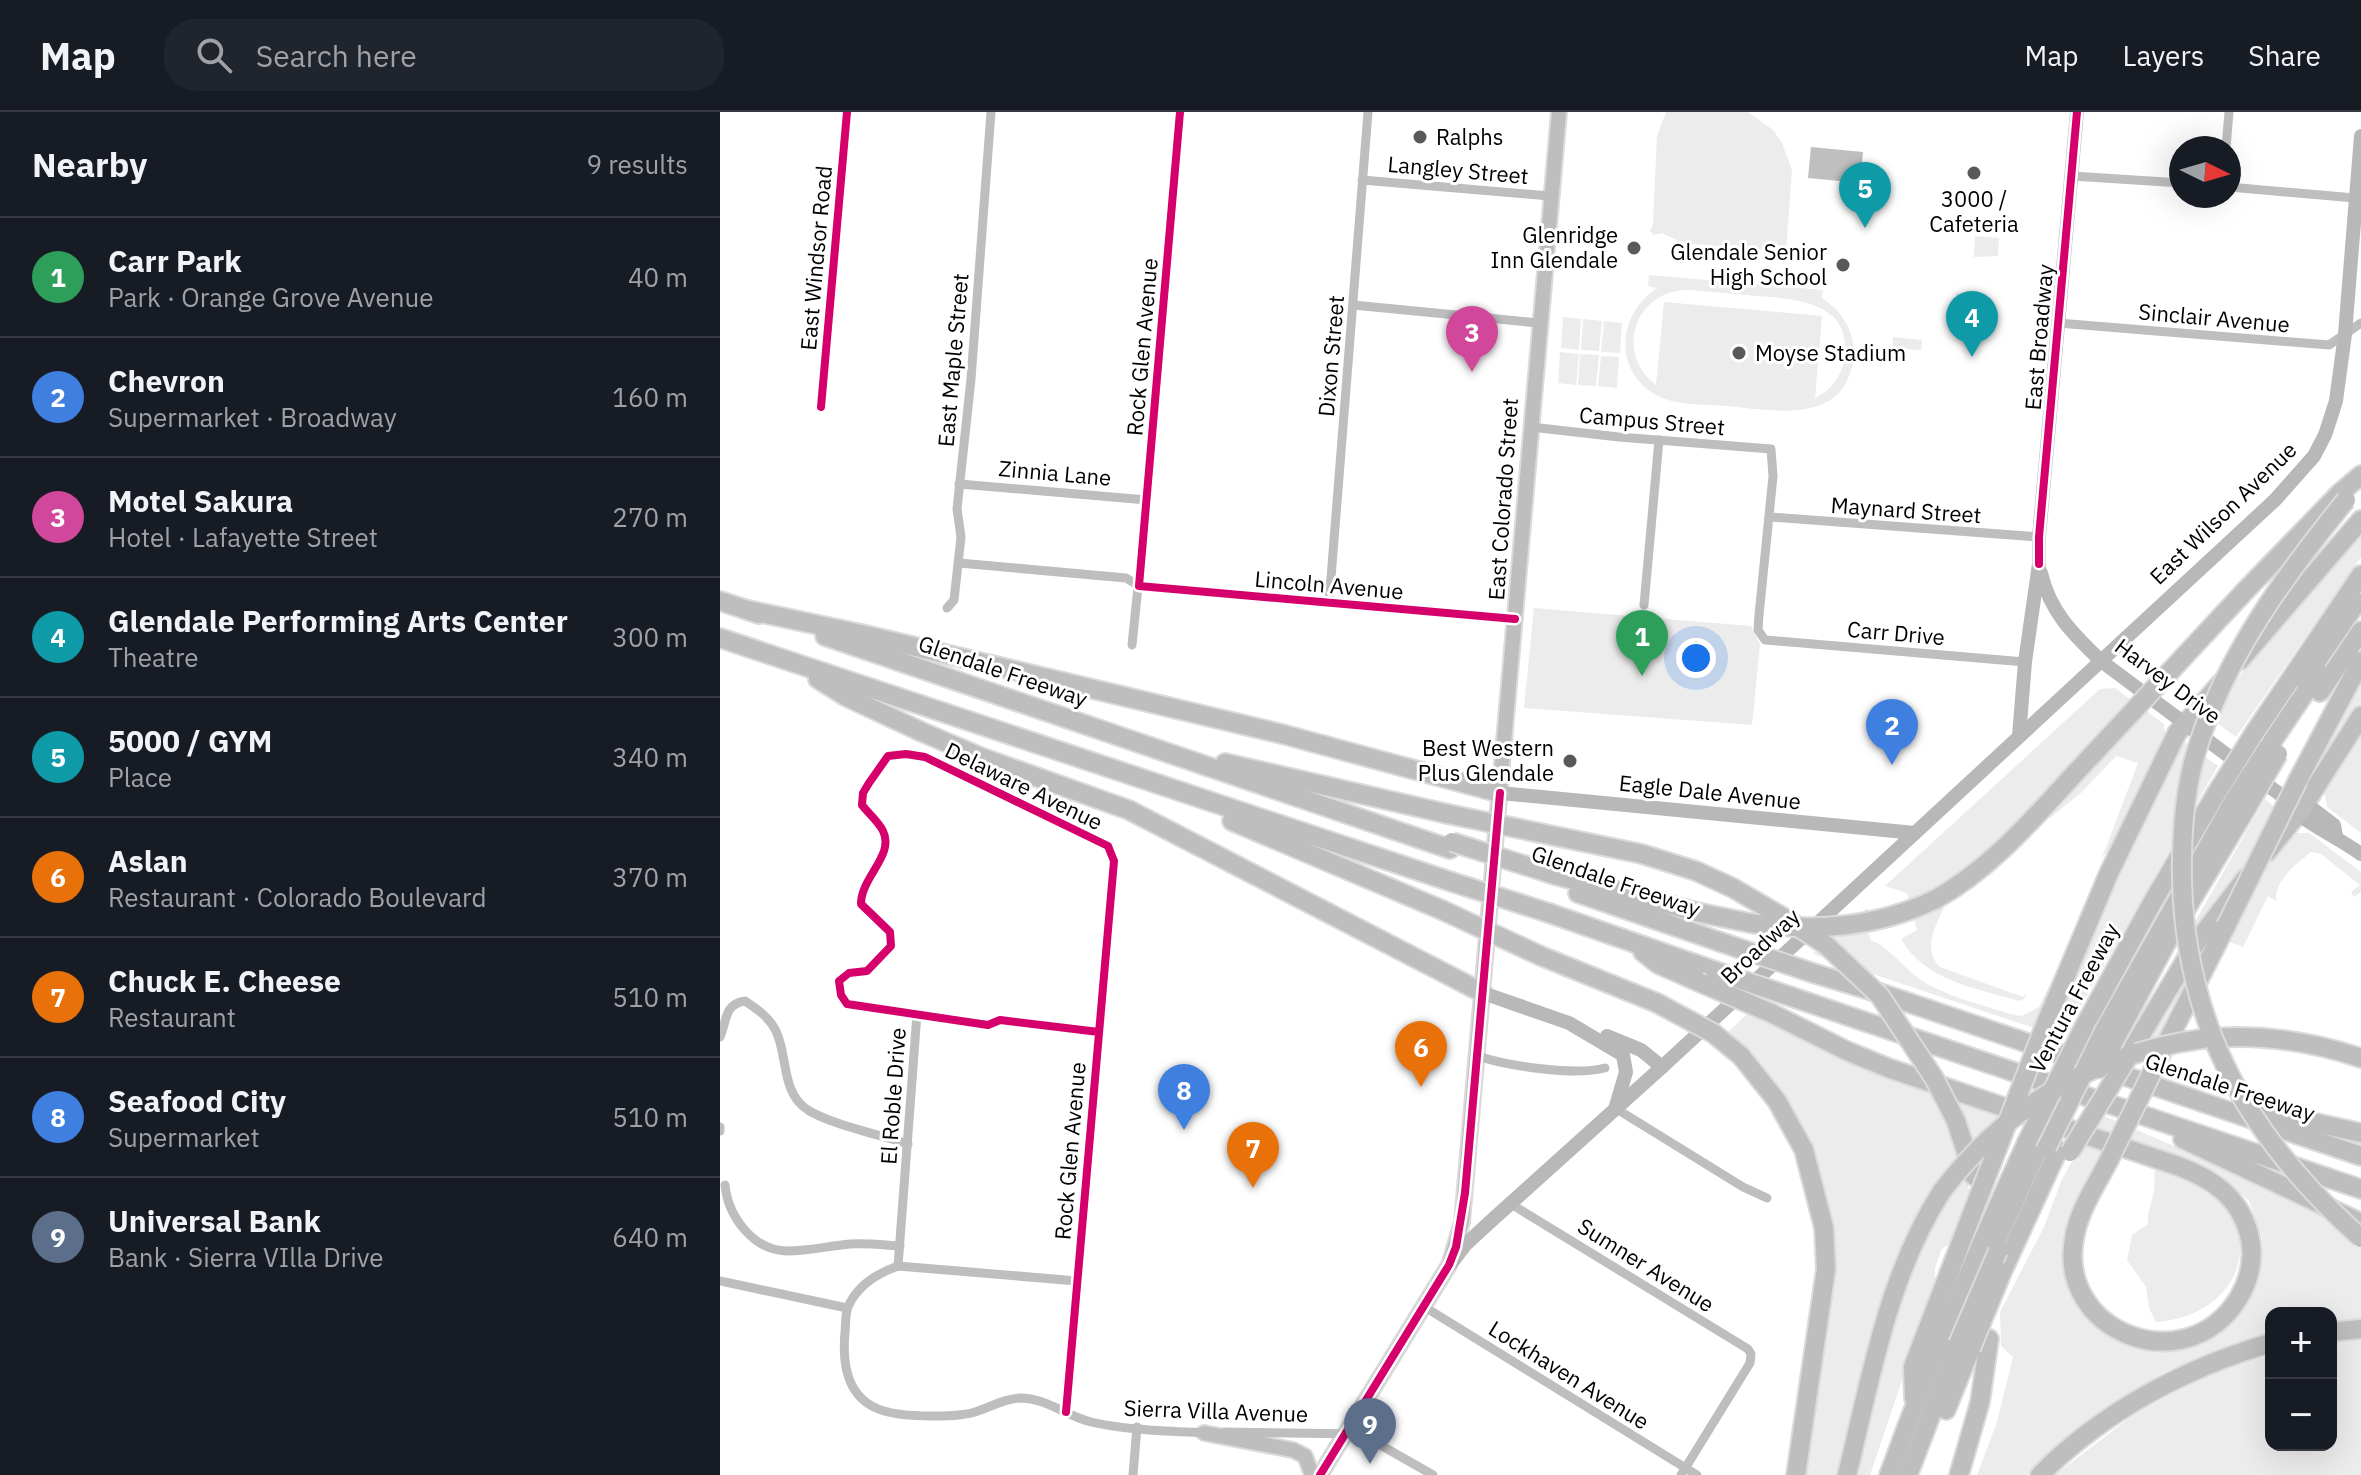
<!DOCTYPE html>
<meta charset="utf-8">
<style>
body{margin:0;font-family:"IBM Plex Sans",sans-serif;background:#20242c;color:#f1f3f6}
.controls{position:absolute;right:24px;bottom:24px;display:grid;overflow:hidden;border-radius:16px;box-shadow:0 8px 32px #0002}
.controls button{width:72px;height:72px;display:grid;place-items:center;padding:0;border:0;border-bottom:2px solid #363941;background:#171b24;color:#f1f3f6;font:40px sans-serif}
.compass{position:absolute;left:1449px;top:24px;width:72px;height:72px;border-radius:50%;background:#171b24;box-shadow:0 8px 32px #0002;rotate:95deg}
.you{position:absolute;left:976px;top:546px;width:28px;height:28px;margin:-20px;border:6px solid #fff;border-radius:50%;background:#1a73e8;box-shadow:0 0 0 12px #1a73e833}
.badge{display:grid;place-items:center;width:52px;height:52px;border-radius:50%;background:#2563eb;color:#fff;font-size:26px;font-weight:700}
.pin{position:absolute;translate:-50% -66px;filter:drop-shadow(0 2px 4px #0008)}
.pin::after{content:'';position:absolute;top:42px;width:28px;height:24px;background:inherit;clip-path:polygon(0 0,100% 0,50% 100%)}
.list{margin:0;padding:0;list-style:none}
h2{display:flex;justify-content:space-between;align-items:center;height:104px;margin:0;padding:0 32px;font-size:34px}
h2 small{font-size:26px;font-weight:400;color:#9ea1a6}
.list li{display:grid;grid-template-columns:52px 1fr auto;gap:24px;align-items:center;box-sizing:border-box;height:120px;padding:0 32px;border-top:2px solid #363941}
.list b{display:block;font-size:30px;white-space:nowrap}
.list p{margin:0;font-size:26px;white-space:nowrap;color:#9ea1a6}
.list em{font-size:26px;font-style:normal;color:#9ea1a6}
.icon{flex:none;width:44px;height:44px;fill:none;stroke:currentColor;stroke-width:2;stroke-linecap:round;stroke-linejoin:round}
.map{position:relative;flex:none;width:1641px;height:1363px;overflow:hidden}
header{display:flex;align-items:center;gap:48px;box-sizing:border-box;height:112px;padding:0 40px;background:#171b24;border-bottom:2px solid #363941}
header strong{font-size:38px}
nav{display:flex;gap:44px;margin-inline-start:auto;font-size:28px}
.search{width:560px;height:72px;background:#20242c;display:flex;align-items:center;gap:20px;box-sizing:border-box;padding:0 28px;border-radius:32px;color:#9ea1a6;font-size:30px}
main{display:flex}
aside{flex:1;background:#171b24}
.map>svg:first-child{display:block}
</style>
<header>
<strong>Map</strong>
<div class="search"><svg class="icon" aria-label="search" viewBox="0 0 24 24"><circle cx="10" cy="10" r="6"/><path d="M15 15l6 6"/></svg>Search here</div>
<nav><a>Map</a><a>Layers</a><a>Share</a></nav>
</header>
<main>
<aside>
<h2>Nearby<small>9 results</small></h2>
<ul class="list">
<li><span class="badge" style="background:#2e9e5b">1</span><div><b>Carr Park</b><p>Park · Orange Grove Avenue</p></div><em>40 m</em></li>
<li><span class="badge" style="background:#3f7fe0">2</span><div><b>Chevron</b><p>Supermarket · Broadway</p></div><em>160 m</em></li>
<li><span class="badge" style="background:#d1479c">3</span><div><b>Motel Sakura</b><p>Hotel · Lafayette Street</p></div><em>270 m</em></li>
<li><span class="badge" style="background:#0f9aa8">4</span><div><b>Glendale Performing Arts Center</b><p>Theatre</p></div><em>300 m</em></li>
<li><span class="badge" style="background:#0f9aa8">5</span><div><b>5000 / GYM</b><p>Place</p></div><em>340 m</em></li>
<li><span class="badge" style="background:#e8710a">6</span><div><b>Aslan</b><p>Restaurant · Colorado Boulevard</p></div><em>370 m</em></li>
<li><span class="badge" style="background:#e8710a">7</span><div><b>Chuck E. Cheese</b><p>Restaurant</p></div><em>510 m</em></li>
<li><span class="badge" style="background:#3f7fe0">8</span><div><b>Seafood City</b><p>Supermarket</p></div><em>510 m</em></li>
<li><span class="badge" style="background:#5c6f8a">9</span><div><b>Universal Bank</b><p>Bank · Sierra VIlla Drive</p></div><em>640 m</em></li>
</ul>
</aside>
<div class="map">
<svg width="1641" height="1363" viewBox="0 0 1641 1363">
<rect width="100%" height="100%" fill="#fff"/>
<!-- green -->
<g fill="#ececec" fill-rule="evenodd">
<path d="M 946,0 L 1028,0 L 1053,18 L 1062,31 L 1072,58 L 1066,140 L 963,131 L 942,121 L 933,123 L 930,119 L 933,112 L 937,24 Z"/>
<path d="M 1255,124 L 1279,126 L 1278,144 L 1254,145 Z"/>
<path d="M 929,163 L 1103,178 L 1102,186 C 1123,200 1137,222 1133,248 C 1124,314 1053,298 1006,294 C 983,292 955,294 934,282 C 892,256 899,201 937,176 L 928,174 ZM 969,178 C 992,180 1015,182 1038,184 C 1078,187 1134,191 1124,248 C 1121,265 1110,279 1095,286 L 1102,204 L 944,190 L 936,273 C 893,240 916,177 969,178 Z"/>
<path d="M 1236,181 L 1247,182 L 1245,204 L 1234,203 Z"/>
<path d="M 843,205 L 861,207 L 859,238 L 841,236 Z"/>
<path d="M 863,207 L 882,209 L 879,239 L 861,238 Z"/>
<path d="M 884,209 L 902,211 L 900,241 L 881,240 Z"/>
<path d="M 1173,225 L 1202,228 L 1201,238 L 1173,236 Z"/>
<path d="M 840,240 L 859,242 L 856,273 L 838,271 Z"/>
<path d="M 860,242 L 879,243 L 876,274 L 858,273 Z"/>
<path d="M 881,244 L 899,245 L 897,276 L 878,274 Z"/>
<path d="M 1641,417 L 1641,445 L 1516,625 L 1493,608 L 1499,589 L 1611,450 Z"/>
<path d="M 814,496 L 1031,514 L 1040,532 L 1032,613 L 804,596 Z"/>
<path d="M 1641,564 L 1641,593 L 1592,668 L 1587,666 Z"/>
<path d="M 1395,576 L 1444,612 L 1446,627 L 1402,721 L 1382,746 L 1418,651 L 1396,644 L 1362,680 L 1330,706 L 1327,703 L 1384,619 C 1329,676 1278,739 1209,779 L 1214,793 L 1227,789 C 1218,811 1200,835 1220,855 L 1303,885 L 1307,880 L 1304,887 L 1299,889 C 1256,876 1205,869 1181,827 L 1197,818 L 1187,781 L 1165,774 L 1380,577 Z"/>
<path d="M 1641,619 L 1641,721 L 1607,695 L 1604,678 Z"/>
<path d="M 1464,630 L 1498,654 L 1354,906 L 1339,901 L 1386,782 Z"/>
<path d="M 1545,687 L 1567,706 L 1516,764 L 1429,900 L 1425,897 Z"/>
<path d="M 1577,721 L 1589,721 L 1641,760 L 1641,780 L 1634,785 L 1631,780 L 1640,773 L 1601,742 L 1591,740 C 1575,753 1555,767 1556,789 L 1548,784 L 1523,835 L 1505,828 L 1527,775 Z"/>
<path d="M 1146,796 L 1150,802 L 1147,819 L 1151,828 C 1171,836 1183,856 1201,868 C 1227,885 1260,892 1290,902 L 1302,904 L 1319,895 L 1350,833 L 1317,917 L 1093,842 L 1137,802 L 1142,803 Z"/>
<path d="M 1491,820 L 1494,821 L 1436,940 L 1421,934 L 1483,832 L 1485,834 Z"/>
<path d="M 1030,899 L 1131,946 L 1209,975 L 1234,1029 L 1251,1083 L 1235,1127 L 1221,1138 L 1215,1157 L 1215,1171 L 1150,1363 L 1134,1363 L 1179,1187 L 1208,1118 L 1230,1084 L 1218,1075 C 1162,1161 1145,1265 1120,1363 L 1081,1363 L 1111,1166 L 1111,1103 L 1096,1046 L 1073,996 L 1043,957 L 1004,924 Z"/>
<path d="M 1229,981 L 1284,1001 L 1259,1067 Z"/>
<path d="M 1380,1002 L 1641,1115 L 1641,1210 L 1611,1213 L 1611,1201 L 1551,1201 L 1551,1224 L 1511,1234 L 1444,1260 L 1350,1324 L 1307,1363 L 1257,1363 L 1277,1310 L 1293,1245 L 1281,1234 L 1280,1200 L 1324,1115 L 1342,1067 L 1365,1027 L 1389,1035 L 1348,1128 L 1384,1215 L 1461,1236 L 1493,1223 L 1514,1207 L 1538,1169 L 1542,1127 L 1529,1089 L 1499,1062 L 1372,1017 Z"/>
<path d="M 1435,1052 C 1449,1058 1469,1061 1481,1070 C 1553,1122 1519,1204 1436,1210 L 1429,1196 L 1426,1175 L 1407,1148 L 1412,1123 L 1428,1112 L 1428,1103 L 1434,1079 Z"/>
<path d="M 1641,1227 L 1641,1363 L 1335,1363 L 1412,1304 L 1489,1261 L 1551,1243 L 1551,1333 L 1611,1333 L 1611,1230 Z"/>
</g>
<!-- water -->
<path fill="#bfbfbf" d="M 1091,35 L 1143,40 L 1140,71 L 1088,66 Z"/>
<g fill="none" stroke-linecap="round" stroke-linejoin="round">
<defs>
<g id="primary">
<path d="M 484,1321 L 573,1338 L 585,1344 L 592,1363"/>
<path d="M 600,1363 L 729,1153 L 742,1110 L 839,0"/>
</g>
<g id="highway">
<path d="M 1526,478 L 1620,381 L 1641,363"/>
<path d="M 0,489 L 39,502"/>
<path d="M 28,498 L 141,522 L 562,622 L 780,681"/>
<path d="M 105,524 L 730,737"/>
<path d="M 0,526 L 732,770"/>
<path d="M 1520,548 L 1641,408"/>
<path d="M 98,567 L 125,584 L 202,620 L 263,646 L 409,698 L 763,881"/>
<path d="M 1584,568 L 1637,490"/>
<path d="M 1600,580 L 1641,519"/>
<path d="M 1535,620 L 1641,463"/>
<path d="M 1549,634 L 1599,560"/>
<path d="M 505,651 L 728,702"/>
<path d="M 1578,668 L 1641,549"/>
<path d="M 512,709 L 722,798"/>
<path d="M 1547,740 L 1581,698 L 1641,604"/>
<path d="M 835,763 L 976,800 L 1030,811"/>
<path d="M 858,781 L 1018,836"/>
<path d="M 1216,787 C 1279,752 1325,692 1374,641"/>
<path d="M 829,801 L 995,859"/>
<path d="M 923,840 L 938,852 L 979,870"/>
<path d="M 821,844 L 937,891"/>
<path d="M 1096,862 L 1166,883 L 1641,1044"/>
<path d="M 1069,884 L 1641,1077"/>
<path d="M 1051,901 L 1127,939 L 1168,956 L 1458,1054 C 1493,1067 1519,1085 1529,1122 C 1535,1144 1530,1168 1518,1187 C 1465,1271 1333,1220 1355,1122 C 1360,1097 1376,1073 1388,1050"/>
<path d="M 1326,911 L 1389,761 L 1457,621 L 1501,571"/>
<path d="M 1364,915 L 1432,791 L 1496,682"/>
<path d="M 1385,917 L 1513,690"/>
<path d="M 1482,927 C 1536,921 1590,929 1641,946"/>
<path d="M 1394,929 L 1452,820 L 1526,697"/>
<path d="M 1413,936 L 1476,831 L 1526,766"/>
<path d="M 1441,942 L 1506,814"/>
<path d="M 1021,944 L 1057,989 L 1084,1038 L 1104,1116 L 1106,1157 L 1076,1363"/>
<path d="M 1538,998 L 1641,1021"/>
<path d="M 1236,1009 L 1254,1064"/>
<path d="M 1463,1027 L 1641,1111"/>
<path d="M 1266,1151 L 1320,1033"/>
<path d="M 1282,1160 L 1338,1038"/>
<path d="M 1611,1220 L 1641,1217"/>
<path d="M 1194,1286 L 1193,1255 L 1250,1107"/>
<path d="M 1226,1298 L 1251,1236"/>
<path d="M 1127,1363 C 1151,1266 1167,1165 1222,1079"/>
<path d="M 1169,1363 C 1210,1250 1257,1139 1307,1030"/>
<path d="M 1188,1363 L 1238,1232"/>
<path d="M 1239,1363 L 1260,1290 L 1269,1227"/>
<path d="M 1320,1363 C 1382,1300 1467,1255 1551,1231"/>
</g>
</defs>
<!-- primary casing -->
<use href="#primary" stroke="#dbdbdb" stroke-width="18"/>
<!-- highway casing -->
<use href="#highway" stroke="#dbdbdb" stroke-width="22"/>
<!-- street -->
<g stroke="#bebebe" stroke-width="9">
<path d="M 1506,36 L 1509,0"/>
<path d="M 1352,64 L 1461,71"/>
<path d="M 642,68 L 830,84"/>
<path d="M 1509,75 L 1635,86"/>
<path d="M 633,193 L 818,211"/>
<path d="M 1338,211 L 1609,233 L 1641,211"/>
<path d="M 101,295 L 127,0"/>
<path d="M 811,315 L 899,325 L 1051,337 L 1053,364 L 1039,503 L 1038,518 L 1045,528 L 1305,550"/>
<path d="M 239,372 L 427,388"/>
<path d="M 1050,405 L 1319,425"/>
<path d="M 239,451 L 406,466 L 419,474 L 795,507"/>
<path d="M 609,491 L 648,0"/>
<path d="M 924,493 L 939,328"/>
<path d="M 227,496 L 234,488 L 241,425 L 237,397 L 251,267 L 271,0"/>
<path d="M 412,533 L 427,388 L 460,0"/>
<path d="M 0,925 C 7,909 4,892 25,889 C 37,897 49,905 56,919 C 68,944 61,981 88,998 C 107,1011 164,1024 188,1032"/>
<path d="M 758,944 C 787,954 855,964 885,956"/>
<path d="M 895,996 L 1023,1075 L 1047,1086"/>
<path d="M 0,1015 L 0,1019"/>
<path d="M 5,1073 C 8,1104 33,1139 68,1139 C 88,1139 109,1134 130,1132 C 146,1131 164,1133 180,1134"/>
<path d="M 791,1092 L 1028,1237 L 1031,1242 L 1030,1251 L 961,1363"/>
<path d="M 178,1154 L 197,902"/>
<path d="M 0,1169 L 127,1196"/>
<path d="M 357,1169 L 178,1154 C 158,1161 137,1174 128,1195 C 125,1202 126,1212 125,1220 C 122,1253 127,1288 164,1299 C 184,1305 236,1306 255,1300 C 271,1295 285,1286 302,1286 C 327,1287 347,1304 371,1310 C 404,1318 451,1319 486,1321"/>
<path d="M 703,1194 L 977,1363"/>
<path d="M 346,1300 L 394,749 L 388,734 L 205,645 L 186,642 L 168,644 L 149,671 L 143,681 L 142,693 C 148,701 159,710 163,719 C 175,743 141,765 141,792 L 170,820 L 171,834 L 147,859 L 129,861 L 119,869 L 121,883 L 127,892 L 268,913 L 280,908 L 379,920"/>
<path d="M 505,1320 L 641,1322 L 713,1363"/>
<path d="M 413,1363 L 417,1315"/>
</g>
<!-- secondary -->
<g stroke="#b8b8b8" stroke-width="14">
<path d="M 1321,461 C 1330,500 1353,522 1381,549 L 1581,698 L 1582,705 C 1602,719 1621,728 1641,742"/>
<path d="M 1299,624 L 1305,550 L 1319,452 L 1319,425 L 1357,0"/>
<path d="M 780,681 L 1195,721"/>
<path d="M 1581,698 L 1589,694 L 1614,713 L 1616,724"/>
<path d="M 763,881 L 849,911 L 903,943 L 906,960 L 896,994"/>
<path d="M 887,924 L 921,938 L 942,955"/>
<path d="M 730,1153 L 746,1132 L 771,1109 L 942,955 L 1555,388 L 1594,344 L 1605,323 L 1616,289 L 1625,222 L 1641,24"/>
</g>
<!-- primary -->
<use href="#primary" stroke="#bebebe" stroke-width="14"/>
<!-- highway -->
<use href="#highway" stroke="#bebebe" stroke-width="18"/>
<defs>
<g id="highway-bridge">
<path d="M 1626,388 C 1567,461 1508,540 1479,631 C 1464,675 1461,722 1462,769 C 1466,917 1531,1029 1641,1126"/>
<path d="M 1374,641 L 1526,478"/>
<path d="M 1496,682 L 1535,620"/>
<path d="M 1513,690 L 1549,634"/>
<path d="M 1526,697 L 1558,642"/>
<path d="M 728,702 L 922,742 L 976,759 L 1013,776 L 1061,804 L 1106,833 L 1160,884 L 1214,966 L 1236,1009"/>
<path d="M 732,730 L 835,763"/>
<path d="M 732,770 L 829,801"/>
<path d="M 722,798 L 821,844"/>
<path d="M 1030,811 C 1095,820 1156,816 1216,787"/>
<path d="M 1506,814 L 1578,668"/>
<path d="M 1018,836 L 1096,862"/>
<path d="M 995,859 L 1069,884"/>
<path d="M 979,870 L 1051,901"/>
<path d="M 937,891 L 993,921 L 1021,944"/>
<path d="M 1379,957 L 1394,929"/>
<path d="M 1307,1030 L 1364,915"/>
<path d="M 1327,1035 L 1385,917"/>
<path d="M 1350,1040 L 1411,940"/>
<path d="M 1388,1050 L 1441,942"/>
<path d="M 1222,1079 C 1287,994 1376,941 1482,927"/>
<path d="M 1250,1107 L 1326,911"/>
<path d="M 1238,1232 L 1278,1139"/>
<path d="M 1251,1236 L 1282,1160"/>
</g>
</defs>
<!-- highway-bridge casing -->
<use href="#highway-bridge" stroke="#dbdbdb" stroke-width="22" stroke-linecap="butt"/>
<!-- highway-bridge -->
<use href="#highway-bridge" stroke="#bebebe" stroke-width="18"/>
<defs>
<g id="cycleway">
<path d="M 460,0 L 419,474 L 795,507"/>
<path d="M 101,295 L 127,0"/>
<path d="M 1319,452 L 1319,425 L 1357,0"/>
<path d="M 346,1300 L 394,749 L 388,734 L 205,645 L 186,642 L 168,644 L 149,671 L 143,681 L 142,693 C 148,701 159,710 163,719 C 175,743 141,765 141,792 L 170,820 L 171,834 L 147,859 L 129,861 L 119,869 L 121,883 L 127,892 L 268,913 L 280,908 L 379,920"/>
<path d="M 600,1363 L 729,1153 L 736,1135 L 745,1081 L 780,681"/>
</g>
</defs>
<!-- cycleway casing -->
<use href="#cycleway" stroke="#fff" stroke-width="13"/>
<!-- cycleway -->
<use href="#cycleway" stroke="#d6006c" stroke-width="8"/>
</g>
<!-- markers -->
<g fill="#595959" stroke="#fff" stroke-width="3">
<circle cx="700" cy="25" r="8"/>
<circle cx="1254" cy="61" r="8"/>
<circle cx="914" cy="136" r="8"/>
<circle cx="1123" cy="153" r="8"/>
<circle cx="1019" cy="241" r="8"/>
<circle cx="850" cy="649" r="8"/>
</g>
<g text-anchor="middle" stroke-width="6" stroke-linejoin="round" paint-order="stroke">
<!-- poi labels -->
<g font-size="22" fill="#000" stroke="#fff" text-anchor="end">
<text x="716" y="33" text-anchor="start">Ralphs</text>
<text x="1254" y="95" text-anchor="middle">3000 /<tspan x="1254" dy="25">Cafeteria</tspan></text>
<text x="898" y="131">Glenridge<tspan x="898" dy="25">Inn Glendale</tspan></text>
<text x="1107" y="148">Glendale Senior<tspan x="1107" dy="25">High School</tspan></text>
<text x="1035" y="249" text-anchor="start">Moyse Stadium</text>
<text x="834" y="644">Best Western<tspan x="834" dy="25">Plus Glendale</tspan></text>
</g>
<!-- street labels -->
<g font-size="22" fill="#000" stroke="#fff">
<text transform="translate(738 58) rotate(5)" y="8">Langley Street</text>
<text transform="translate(96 146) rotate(-85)" y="8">East Windsor Road</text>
<text transform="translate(1494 206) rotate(5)" y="8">Sinclair Avenue</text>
<text transform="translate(1319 225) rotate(-85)" y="8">East Broadway</text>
<text transform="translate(422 235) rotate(-85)" y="8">Rock Glen Avenue</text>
<text transform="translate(611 244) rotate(-85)" y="8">Dixon Street</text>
<text transform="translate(233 248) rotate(-85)" y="8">East Maple Street</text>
<text transform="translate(932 309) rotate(5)" y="8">Campus Street</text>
<text transform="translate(335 361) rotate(5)" y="8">Zinnia Lane</text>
<text transform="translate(783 387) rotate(-86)" y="8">East Colorado Street</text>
<text transform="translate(1186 398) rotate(4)" y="8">Maynard Street</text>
<text transform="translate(1503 401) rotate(-44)" y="8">East Wilson Avenue</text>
<text transform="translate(609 473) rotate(5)" y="8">Lincoln Avenue</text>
<text transform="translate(1176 521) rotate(5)" y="8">Carr Drive</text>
<text transform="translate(283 559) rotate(19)" y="8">Glendale Freeway</text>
<text transform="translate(1448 569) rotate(37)" y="8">Harvey Drive</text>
<text transform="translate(304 674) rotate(26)" y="8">Delaware Avenue</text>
<text transform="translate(990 680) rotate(6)" y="8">Eagle Dale Avenue</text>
<text transform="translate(896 769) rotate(19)" y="8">Glendale Freeway</text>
<text transform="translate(1040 834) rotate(-43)" y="8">Broadway</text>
<text transform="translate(1354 886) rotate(-62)" y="8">Ventura Freeway</text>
<text transform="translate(1510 975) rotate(18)" y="8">Glendale Freeway</text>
<text transform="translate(173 984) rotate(-86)" y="8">El Roble Drive</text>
<text transform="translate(350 1039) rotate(-85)" y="8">Rock Glen Avenue</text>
<text transform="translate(926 1153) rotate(32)" y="8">Sumner Avenue</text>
<text transform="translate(849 1263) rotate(32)" y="8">Lockhaven Avenue</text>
<text transform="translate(496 1299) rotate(2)" y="8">Sierra Villa Avenue</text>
</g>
</g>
</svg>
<div class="controls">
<button>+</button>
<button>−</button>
</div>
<svg class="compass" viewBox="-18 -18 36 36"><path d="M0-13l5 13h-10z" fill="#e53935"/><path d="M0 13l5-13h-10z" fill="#9ea1a6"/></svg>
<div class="you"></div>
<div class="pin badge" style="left:922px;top:564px;background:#2e9e5b">1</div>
<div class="pin badge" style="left:1172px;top:653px;background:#3f7fe0">2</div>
<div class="pin badge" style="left:752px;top:260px;background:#d1479c">3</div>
<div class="pin badge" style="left:1252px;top:245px;background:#0f9aa8">4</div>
<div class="pin badge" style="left:1145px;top:116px;background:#0f9aa8">5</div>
<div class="pin badge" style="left:701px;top:975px;background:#e8710a">6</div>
<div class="pin badge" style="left:533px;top:1076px;background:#e8710a">7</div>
<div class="pin badge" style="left:464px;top:1018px;background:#3f7fe0">8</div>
<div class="pin badge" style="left:650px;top:1352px;background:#5c6f8a">9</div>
</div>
</main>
